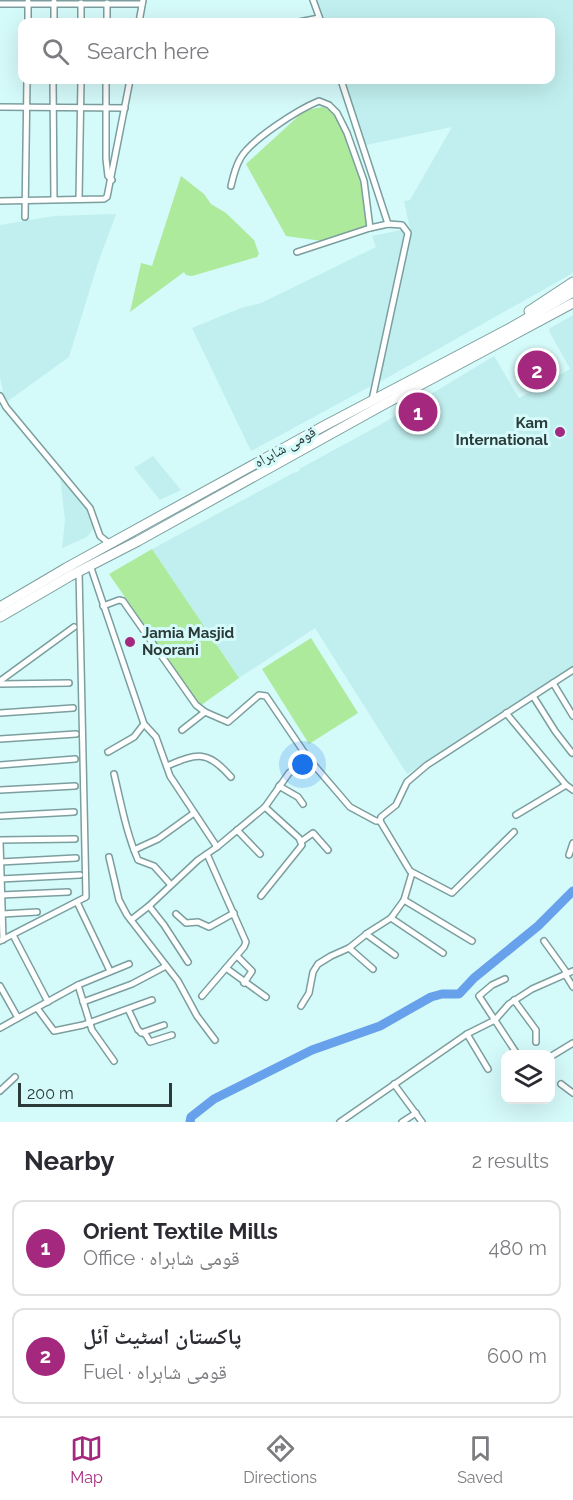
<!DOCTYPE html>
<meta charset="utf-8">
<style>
body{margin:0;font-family:Raleway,"Noto Naskh Arabic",sans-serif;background:#f7f7f7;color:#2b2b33}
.controls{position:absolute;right:18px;bottom:18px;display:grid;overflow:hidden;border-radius:12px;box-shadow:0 6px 24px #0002}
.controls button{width:54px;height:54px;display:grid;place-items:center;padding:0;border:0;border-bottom:2px solid #e1e1e2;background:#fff;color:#2b2b33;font:30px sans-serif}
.scale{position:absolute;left:18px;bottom:15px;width:154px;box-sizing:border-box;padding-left:6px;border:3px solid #2c3a3a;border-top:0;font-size:16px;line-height:21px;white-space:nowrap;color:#2c3a3a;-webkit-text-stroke:4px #d5fafa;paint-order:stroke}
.you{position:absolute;left:303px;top:765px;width:21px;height:21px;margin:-15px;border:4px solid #fff;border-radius:50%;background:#1a73e8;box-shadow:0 0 0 9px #1a73e833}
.badge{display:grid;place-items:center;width:39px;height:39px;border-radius:50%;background:#a4297e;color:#fff;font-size:20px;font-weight:700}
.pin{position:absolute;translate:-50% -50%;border:3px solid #fff;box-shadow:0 2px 6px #0006}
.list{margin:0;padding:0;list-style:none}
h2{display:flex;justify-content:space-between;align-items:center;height:78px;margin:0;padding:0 24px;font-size:26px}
h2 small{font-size:20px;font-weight:400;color:#7c7c81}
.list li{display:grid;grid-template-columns:39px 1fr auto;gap:18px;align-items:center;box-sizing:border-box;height:96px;margin:0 12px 12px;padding:0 12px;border:2px solid #e1e1e2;border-radius:12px}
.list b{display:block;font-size:22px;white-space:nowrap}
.list p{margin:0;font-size:20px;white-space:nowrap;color:#7c7c81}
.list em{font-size:20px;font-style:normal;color:#7c7c81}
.icon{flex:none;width:33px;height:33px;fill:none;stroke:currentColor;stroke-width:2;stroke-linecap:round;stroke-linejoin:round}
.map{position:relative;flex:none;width:573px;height:1122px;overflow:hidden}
.search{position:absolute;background:#fff;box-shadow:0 6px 24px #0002;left:18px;right:18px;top:18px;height:66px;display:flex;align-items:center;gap:15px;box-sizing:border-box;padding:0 21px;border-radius:12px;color:#7c7c81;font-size:22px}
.sheet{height:294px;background:#fff}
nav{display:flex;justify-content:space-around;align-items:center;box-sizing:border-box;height:84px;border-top:2px solid #e1e1e2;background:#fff;font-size:16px;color:#7c7c81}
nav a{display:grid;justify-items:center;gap:3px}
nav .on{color:#a4297e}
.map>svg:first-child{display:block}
</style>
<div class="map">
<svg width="573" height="1122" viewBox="0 0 573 1122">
<rect width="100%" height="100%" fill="#d5fafa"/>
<!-- built -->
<g fill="#c1efef">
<path d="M 316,0 L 573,0 L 573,273 L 378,383 L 411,234 L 404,201 L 410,200 L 452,127 L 366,145 L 344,80 L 550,80 L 550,22 L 324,22 Z"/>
<path d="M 116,214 L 98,263 L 69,357 L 8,401 L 4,397 L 0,377 L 0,225 L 54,216 Z"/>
<path d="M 401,230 L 404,233 L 371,386 L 251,451 L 192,328 L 241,308 L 261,303 L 376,247 L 372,236 Z"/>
<path d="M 573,315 L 573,667 L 407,774 L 315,628 L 239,678 L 152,549 L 295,472 L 296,473 L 300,470 L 299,469 L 378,426 L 494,356 L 519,398 L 570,369 L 549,331 L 550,328 Z"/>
<path d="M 153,456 L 181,490 L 160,500 L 134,468 Z"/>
<path d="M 60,476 L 85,507 L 94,528 L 87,537 L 62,548 L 65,520 Z"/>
</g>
<!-- green -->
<g fill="#aeea9c">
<path d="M 323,107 C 327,109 332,111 335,115 C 352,136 365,199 372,227 L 329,242 L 286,236 L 246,164 L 305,110 Z"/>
<path d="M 181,176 L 204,194 L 211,204 L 226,213 L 254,240 L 259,254 L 257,257 L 192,276 L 186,275 L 184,272 L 130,312 L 141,263 L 152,266 Z"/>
<path d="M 152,549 L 239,678 L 200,706 L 109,574 Z"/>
<path d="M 311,638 L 358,713 L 309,744 L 262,669 Z"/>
</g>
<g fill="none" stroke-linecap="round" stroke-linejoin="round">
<!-- river -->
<path stroke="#68a1eb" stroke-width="9" d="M 190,1122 L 191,1117 L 214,1099 L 312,1050 L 380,1026 L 431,997 L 442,994 L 459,994 L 474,978 L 538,926 L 573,891"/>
<defs>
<g id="street">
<path d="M 313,0 L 321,22"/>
<path d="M 0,4 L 142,4"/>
<path d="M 28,22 L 28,2"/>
<path d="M 54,22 L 54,2"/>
<path d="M 81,22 L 81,3"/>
<path d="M 107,22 L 107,3"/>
<path d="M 139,22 L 143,0"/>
<path d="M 299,22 L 319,18"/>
<path d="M 53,80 L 54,199"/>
<path d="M 106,80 L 106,159 L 108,176 L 112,180"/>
<path d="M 341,80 L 388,224"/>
<path d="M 0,107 L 125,108"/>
<path d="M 231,186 C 233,177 235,168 240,159 C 250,140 299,109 319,101 L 329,105 L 337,113 L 347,133 L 364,181 L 370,228"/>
<path d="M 79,199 L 81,80"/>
<path d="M 0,201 L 104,199 L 107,197 L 130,80"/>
<path d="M 25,217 L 27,80"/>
<path d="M 297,252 L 370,228 L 388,224 L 402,225 L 408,233 L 372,400"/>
<path d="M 0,396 L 6,407 L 90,508 L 100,536 L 110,544"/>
<path d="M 90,565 L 144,724 L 156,737 L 170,776 L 217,847"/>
<path d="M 103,606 L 119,600 L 123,601 L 196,705 L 205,712 L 228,722 L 259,695 L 266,696 L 308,758 L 350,807 L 376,821 L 380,821 L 381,817 L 396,805 L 407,782 L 427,765 L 573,670"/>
<path d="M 0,681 L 74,627"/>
<path d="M 553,683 L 573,716"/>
<path d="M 0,684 L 69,683"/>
<path d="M 533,696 L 555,731 L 572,753"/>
<path d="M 0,713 L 73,708"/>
<path d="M 506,713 L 566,785 L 573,790"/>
<path d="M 182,730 L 205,712"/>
<path d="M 0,739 L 76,734"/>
<path d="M 108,752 L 134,737 L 144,724"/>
<path d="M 0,765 L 75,759"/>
<path d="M 167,766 C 198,753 207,750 231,777"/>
<path d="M 114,774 C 121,803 126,832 138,860 L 154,866 L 171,885"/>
<path d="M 279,786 L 298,797 L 303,804"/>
<path d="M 0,790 L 75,786"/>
<path d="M 516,815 L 566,785"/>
<path d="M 0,816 L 74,812"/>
<path d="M 380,821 L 410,871 L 452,893 L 514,832"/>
<path d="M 237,830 L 260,854"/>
<path d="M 0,840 L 75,839"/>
<path d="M 302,841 L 313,833 L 328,850"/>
<path d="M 0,842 L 3,940"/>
<path d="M 134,850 L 158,839 L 194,813"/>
<path d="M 569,855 L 573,843"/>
<path d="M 109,857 L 119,900 L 127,915 L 178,981 L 197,1016 L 215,1040"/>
<path d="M 0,862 L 76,858"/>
<path d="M 0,879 L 80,875"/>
<path d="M 1,895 L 68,892"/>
<path d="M 261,896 L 302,845 L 299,838 L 265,807"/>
<path d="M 404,900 L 472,941"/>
<path d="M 77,902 L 110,971"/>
<path d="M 149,906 L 164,925 L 188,962"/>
<path d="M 2,914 L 37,912"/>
<path d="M 176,914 L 186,923 L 198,922 L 209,927 L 234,913"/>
<path d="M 391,918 L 443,953"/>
<path d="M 131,920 L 149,906 L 198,860 L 217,847 L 265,807 L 289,773 L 308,758"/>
<path d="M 366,934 L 395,955"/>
<path d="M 13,935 L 48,1002"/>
<path d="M 0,941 L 86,897 L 79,571"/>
<path d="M 544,941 L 567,973"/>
<path d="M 349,948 L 373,969"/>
<path d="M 237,956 L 252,971 L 244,983"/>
<path d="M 226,968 L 266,997"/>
<path d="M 565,974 L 573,987"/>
<path d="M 505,979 L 492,985 L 479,996 L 517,1054"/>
<path d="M 78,985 L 92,1030 L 114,1061"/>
<path d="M 0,986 L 18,1018 L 0,1028"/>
<path d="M 202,996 L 244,947 L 246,942 L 207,854"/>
<path d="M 514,1000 L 536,1030 L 536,1042"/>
<path d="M 83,1002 L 132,984 L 166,966"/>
<path d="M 301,1006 L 309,993 L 313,972 L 318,964 L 331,956 L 349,948 L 369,932 L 391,918 L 404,900 L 412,873"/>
<path d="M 37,1008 L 54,1031 L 83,1025 L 152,1000"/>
<path d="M 128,1009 L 138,1030 L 146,1035 L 150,1042 L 172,1035"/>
<path d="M 18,1018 L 78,985 L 129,964"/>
<path d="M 141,1033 L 164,1025"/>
<path d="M 467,1034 L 488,1069"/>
<path d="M 550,1057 L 573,1043"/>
<path d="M 394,1084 L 422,1122"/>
<path d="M 561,1084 L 573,1093"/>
<path d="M 0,1091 L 15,1077"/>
<path d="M 340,1122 L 467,1034 L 495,1020 L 509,1004 L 532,989 L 573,971"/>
<path d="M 402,1122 L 416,1113"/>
</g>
<g id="highway">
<path d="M 529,311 L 573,282"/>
<path d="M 0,607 L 66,568 L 322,427 L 512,327 L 573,292"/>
<path d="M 0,617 L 70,576 L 138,541 L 381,406 L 573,303"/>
</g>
</defs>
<!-- street casing -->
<use href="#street" stroke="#7c9e9e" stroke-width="8"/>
<!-- highway casing -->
<use href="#highway" stroke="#7c9e9e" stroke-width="11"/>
<!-- street -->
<use href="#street" stroke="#fff" stroke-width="5"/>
<!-- highway -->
<use href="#highway" stroke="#fff" stroke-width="9"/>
</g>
<!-- markers -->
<g fill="#a4297e" stroke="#d5fafa" stroke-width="2">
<circle cx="560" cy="432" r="6"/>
<circle cx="130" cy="642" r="6"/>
</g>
<g text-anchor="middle" stroke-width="6" stroke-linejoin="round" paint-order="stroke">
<!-- poi labels -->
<g font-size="15" font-weight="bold" fill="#2c3a3a" stroke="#d5fafa" text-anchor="end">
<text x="548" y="428">Kam<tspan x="548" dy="17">International</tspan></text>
<text x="142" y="638" text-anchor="start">Jamia Masjid<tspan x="142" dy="17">Noorani</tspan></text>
</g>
<!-- street labels -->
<g font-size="15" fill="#2c3a3a" stroke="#d5fafa">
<text transform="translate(285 447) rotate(-29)" y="5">قومی شاہراہ</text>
</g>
</g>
</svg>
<div class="controls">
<button><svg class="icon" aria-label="layers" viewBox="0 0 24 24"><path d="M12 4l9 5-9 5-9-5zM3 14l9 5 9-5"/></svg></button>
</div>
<div class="scale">200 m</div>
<div class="you"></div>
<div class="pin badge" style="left:418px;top:412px">1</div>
<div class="pin badge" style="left:537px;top:370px">2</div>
<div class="search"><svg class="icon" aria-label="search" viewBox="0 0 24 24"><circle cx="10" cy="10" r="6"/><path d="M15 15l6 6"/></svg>Search here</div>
</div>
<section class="sheet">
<h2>Nearby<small>2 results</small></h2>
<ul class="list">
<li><span class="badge">1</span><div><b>Orient Textile Mills</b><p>Office · قومی شاہراہ</p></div><em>480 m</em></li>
<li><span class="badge">2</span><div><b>پاکستان اسٹیٹ آئل</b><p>Fuel · قومی شاہراہ</p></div><em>600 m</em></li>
</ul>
</section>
<nav>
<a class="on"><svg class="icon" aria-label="map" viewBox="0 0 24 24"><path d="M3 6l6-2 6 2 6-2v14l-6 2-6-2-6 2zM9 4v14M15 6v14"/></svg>Map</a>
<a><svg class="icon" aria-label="directions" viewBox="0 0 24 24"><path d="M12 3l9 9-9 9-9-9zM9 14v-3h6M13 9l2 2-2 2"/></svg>Directions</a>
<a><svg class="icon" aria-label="saved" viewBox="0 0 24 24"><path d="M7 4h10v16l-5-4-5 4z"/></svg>Saved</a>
</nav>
